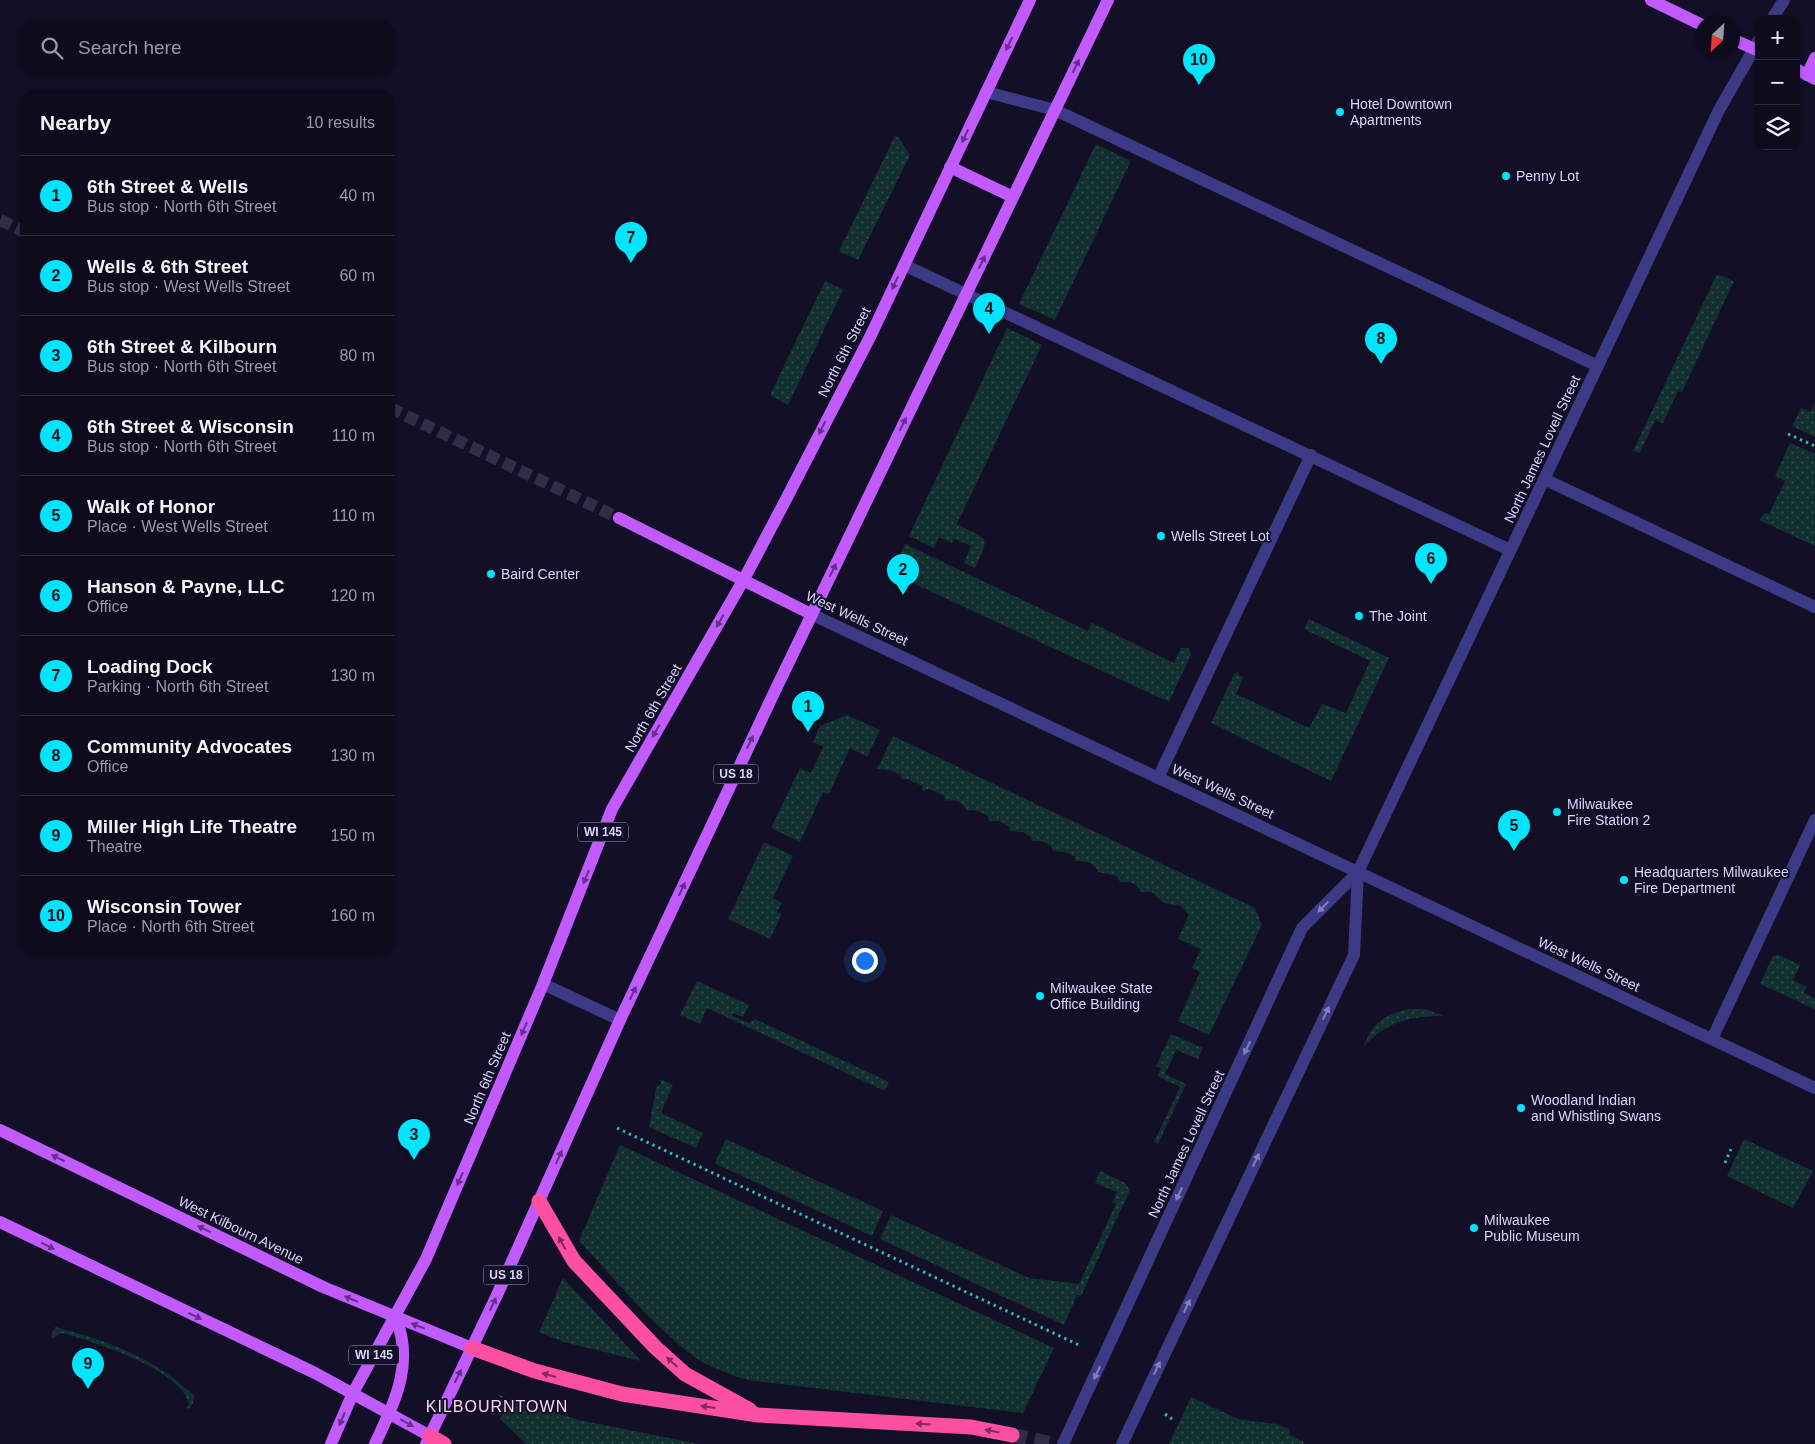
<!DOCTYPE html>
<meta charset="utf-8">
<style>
body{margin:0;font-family:Helvetica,sans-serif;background:#171425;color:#f1f3f6}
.controls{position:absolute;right:15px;top:15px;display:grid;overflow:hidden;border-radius:10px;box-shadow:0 1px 4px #0004}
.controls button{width:45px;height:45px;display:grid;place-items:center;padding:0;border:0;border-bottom:1px solid #2e2b3b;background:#0e0b1c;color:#f1f3f6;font:25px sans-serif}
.compass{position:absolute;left:1695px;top:15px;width:45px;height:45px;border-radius:50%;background:#0e0b1c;box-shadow:0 1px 4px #0004;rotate:205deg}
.you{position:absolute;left:864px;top:960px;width:18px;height:18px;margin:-12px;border:4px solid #fff;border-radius:50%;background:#1a73e8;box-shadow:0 0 0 8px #1a73e833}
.badge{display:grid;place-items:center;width:32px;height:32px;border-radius:50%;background:#00e5ff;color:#111;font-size:16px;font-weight:700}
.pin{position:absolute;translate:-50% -41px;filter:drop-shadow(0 1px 2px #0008)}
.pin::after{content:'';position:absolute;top:26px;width:18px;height:15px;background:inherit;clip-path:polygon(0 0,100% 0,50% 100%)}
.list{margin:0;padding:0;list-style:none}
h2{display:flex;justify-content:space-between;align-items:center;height:65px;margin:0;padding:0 20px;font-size:21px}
h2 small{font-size:16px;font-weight:400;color:#9b9ba3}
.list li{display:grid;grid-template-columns:32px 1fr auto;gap:15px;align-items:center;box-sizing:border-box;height:80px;padding:0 20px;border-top:1px solid #2e2b3b}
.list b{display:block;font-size:19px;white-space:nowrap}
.list p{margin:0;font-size:16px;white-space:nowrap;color:#9b9ba3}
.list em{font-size:16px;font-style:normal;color:#9b9ba3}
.icon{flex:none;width:28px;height:28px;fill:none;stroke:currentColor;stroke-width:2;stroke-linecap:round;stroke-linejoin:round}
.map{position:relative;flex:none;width:1815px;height:1444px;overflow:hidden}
.search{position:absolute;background:#0e0b1c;box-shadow:0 1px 4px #0004;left:20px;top:20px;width:375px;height:55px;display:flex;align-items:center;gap:12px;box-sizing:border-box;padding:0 18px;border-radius:15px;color:#9b9ba3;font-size:19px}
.panel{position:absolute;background:#0e0b1c;box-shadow:0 1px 4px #0004;left:20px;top:90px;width:375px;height:865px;border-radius:15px}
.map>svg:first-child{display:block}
</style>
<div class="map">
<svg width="1815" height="1444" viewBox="0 0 1815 1444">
<defs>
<pattern id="grass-dots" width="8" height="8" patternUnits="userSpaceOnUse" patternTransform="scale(1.25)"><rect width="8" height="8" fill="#12302f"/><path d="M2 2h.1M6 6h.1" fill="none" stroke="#344d4e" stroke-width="1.8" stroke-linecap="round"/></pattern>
</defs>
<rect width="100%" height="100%" fill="#130f26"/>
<!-- grass -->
<g fill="url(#grass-dots)">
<path d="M 895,136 L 899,138 L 910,155 L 858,260 L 839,251 Z"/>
<path d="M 1096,144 L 1131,161 L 1055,320 L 1019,304 Z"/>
<path d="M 1717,274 L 1734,281 L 1682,392 L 1678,391 L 1663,423 L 1655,420 L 1640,453 L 1633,451 Z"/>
<path d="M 825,281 L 843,290 L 788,405 L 770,395 Z"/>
<path d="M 1007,328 L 1042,345 L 957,524 C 987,541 992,533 975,568 L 964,563 L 971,546 L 954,539 L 952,543 L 939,537 L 934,548 L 909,536 Z"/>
<path d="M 1815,403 L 1815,437 L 1792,426 L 1801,408 L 1811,412 Z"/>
<path d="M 1790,443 L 1815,454 L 1815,546 L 1759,520 L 1765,513 L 1769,514 L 1785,481 L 1775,476 Z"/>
<path d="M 905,544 L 1088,631 L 1092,623 L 1174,663 L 1181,648 L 1189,648 L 1191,655 L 1169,702 L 891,573 Z"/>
<path d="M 1309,619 L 1389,658 L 1331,781 L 1211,723 L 1234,674 L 1237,672 L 1243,678 L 1236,694 L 1309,728 L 1322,704 L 1346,713 L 1370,661 L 1304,629 Z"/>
<path d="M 847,715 L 880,730 L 867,757 L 850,748 L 829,794 L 823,792 L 800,842 L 771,828 L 800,768 L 811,773 L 823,747 L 813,742 L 820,726 Z"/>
<path d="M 893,736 L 1255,908 L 1262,925 L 1209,1035 L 1178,1021 L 1200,972 L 1192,968 L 1201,949 L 1178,939 L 1189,915 L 1181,906 L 1164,903 L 1152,892 L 1141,892 C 1137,882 1129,882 1120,882 L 1117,876 L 1098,872 C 1094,861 1084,861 1075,861 L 1075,857 L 1065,852 L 1053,851 C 1050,841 1040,841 1032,841 L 1031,837 L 1023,832 L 1010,831 L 1009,827 L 1000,821 L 989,821 L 988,816 C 981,812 975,809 967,811 C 963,801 954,799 945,801 L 944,796 L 929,789 L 923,791 L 922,786 L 907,779 L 902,780 L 900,775 L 890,770 L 877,769 Z"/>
<path d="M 764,842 L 793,856 L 773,898 L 782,903 L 777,912 L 782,914 L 770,939 L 728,919 Z"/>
<path d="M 1779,955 L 1800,965 L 1793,980 L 1807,987 L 1804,993 L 1815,998 L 1815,1009 L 1760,984 L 1773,956 Z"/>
<path d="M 697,981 L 749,1005 L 743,1017 L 733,1013 L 732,1016 L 749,1023 L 755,1019 L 889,1082 L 885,1091 L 707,1008 L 700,1024 L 680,1015 Z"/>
<path d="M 1408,1009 L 1425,1009 L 1443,1016 C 1410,1016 1386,1022 1363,1047 C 1374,1022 1382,1016 1408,1009 Z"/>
<path d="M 1171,1034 L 1203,1048 L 1198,1059 L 1176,1050 L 1165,1074 L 1186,1084 L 1158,1144 L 1154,1142 L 1180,1087 L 1157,1076 L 1161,1068 L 1156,1066 Z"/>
<path d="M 660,1079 L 673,1085 L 661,1113 L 703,1133 L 696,1148 L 649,1127 L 656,1088 L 661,1083 Z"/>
<path d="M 726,1139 L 883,1211 L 872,1236 L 720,1166 L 715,1163 Z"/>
<path d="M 1744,1139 L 1813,1171 L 1793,1208 L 1727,1176 Z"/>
<path d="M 620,1145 L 1054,1348 L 1023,1413 L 748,1380 C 728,1374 708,1367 692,1355 C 650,1323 615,1279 579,1241 Z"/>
<path d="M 1100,1171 L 1125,1183 L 1130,1190 L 1081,1296 L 1077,1295 L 1064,1325 L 880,1239 L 891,1215 L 1029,1278 L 1079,1284 L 1116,1204 L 1113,1202 L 1117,1192 L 1095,1183 Z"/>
<path d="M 563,1278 L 641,1361 L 564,1342 L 539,1332 Z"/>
<path d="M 55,1327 C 110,1341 151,1357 194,1395 L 195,1398 L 190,1409 L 187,1408 L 189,1404 C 183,1370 92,1341 62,1333 L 53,1338 L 51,1337 Z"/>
<path d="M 1191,1397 L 1238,1419 L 1273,1424 L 1274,1423 L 1289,1429 L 1290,1435 L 1304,1442 L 1303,1444 L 1169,1444 Z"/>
<path d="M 510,1398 L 579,1420 L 699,1444 L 526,1444 L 500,1419 Z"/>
</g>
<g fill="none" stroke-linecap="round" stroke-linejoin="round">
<!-- major-tunnel -->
<g stroke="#312d47" stroke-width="12" stroke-dasharray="12 6" stroke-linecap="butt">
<path d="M 0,220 L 25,232"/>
<path d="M 390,408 L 619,518"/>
</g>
<!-- highway-tunnel -->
<path stroke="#312d47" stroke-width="15" stroke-dasharray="15 8" stroke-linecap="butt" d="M 1012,1435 L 1051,1444"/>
<!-- path -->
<g stroke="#2fb8b0" stroke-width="3" stroke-dasharray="2.5 4" stroke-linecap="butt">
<path d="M 1788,434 L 1815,446"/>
<path d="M 617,1128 L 1079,1345"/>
<path d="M 1725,1163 L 1731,1149"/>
<path d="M 492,1414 L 501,1396"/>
<path d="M 1165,1414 L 1172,1419"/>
</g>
<!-- minor -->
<g stroke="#3d3a85" stroke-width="12">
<path d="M 1772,19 L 1784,0"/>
<path d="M 986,92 L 1055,110 L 1598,366"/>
<path d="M 904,265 L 1510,550"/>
<path d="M 1544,479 L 1815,607"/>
<path d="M 811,614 L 1815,1088"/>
<path d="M 1158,778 L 1311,455"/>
<path d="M 543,984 L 620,1020"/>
<path d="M 1712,1039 L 1815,820"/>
<path d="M 1063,1444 L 1302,928 L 1358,872 L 1719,110 L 1759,40"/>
<path d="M 1122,1444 L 1354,955 L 1358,872"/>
</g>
<!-- major -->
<g stroke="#c25bff" stroke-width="12">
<path d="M 1651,0 L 1702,25"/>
<path d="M 1732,39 L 1759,51"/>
<path d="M 1796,69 L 1815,79"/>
<path d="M 1807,75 L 1815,58"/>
<path d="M 950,167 L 1013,197"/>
<path d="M 619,518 L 811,614"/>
<path d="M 0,1130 L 323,1287 L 472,1348"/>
<path d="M 0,1222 L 315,1373 L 430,1436"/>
<path d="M 331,1444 L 353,1393 L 426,1259 L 543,984 L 612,809 L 744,579 L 782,507 L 870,337 L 1030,0"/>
<path d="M 375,1444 C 395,1401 414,1365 396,1318"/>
<path d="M 426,1444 L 497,1295 L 620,1020 L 773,695 L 1108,0"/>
</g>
<!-- highway -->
<g stroke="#ff4fa3" stroke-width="15">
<path d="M 539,1201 L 574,1261 L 655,1347 L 685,1374 L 750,1410"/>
<path d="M 472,1348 L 535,1371 L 622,1394 L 758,1415 L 971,1427 L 1012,1435"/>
<path d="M 430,1436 L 444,1444"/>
</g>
</g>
<!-- one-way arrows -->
<defs><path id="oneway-solid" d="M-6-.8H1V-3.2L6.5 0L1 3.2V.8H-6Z" transform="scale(1.25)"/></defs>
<g fill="#623188">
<use href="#oneway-solid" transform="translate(1009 44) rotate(116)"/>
<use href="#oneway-solid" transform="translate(1076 66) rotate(-64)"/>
<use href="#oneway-solid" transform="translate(965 136) rotate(115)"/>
<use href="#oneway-solid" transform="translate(982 262) rotate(-64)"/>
<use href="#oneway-solid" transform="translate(895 283) rotate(115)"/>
<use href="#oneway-solid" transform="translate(903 424) rotate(-64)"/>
<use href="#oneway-solid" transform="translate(822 428) rotate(117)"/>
<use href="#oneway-solid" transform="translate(833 570) rotate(-64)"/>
<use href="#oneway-solid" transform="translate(720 621) rotate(120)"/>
<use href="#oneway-solid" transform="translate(656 731) rotate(120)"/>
<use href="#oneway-solid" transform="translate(750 742) rotate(-65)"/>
<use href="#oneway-solid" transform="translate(586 877) rotate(112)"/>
<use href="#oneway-solid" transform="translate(682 889) rotate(-65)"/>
<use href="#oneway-solid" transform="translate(633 993) rotate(-65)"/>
<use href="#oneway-solid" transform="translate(524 1029) rotate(113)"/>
<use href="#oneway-solid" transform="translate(559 1157) rotate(-66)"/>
<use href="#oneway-solid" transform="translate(58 1158) rotate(-154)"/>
<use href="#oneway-solid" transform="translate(460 1179) rotate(113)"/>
<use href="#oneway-solid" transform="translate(204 1229) rotate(-154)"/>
<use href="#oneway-solid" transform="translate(48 1246) rotate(26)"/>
<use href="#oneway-solid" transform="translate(351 1299) rotate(-157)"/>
<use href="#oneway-solid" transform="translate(493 1304) rotate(-65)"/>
<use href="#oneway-solid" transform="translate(195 1316) rotate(25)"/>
<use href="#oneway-solid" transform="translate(418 1326) rotate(-159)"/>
<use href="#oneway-solid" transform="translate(458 1376) rotate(-64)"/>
<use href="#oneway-solid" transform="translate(342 1419) rotate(113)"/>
<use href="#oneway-solid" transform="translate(407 1423) rotate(29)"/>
</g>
<g fill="#837fbc">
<use href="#oneway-solid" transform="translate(1323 907) rotate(135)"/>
<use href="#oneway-solid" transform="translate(1326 1013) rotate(-65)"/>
<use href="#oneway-solid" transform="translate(1247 1048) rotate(115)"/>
<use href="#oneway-solid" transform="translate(1256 1160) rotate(-65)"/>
<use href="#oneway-solid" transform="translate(1179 1194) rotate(115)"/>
<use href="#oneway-solid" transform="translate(1187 1306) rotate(-65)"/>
<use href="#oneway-solid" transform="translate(1157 1368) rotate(-65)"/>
<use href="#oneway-solid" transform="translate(1097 1373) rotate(115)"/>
</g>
<g fill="#7d2c5e">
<use href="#oneway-solid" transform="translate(562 1243) rotate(-119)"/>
<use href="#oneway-solid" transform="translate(672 1362) rotate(-138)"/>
<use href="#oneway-solid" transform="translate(549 1375) rotate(-165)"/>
<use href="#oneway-solid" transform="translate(708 1407) rotate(-172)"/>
<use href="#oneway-solid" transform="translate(923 1424) rotate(-177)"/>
<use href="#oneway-solid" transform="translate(992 1431) rotate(-169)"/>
</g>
<!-- markers -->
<g fill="#00e5ff" stroke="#130f26" stroke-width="2">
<circle cx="1340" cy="112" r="5"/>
<circle cx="1506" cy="176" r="5"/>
<circle cx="1161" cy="536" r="5"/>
<circle cx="491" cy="574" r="5"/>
<circle cx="1359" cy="616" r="5"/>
<circle cx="1557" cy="812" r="5"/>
<circle cx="1624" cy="880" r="5"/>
<circle cx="1040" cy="996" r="5"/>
<circle cx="1521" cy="1108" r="5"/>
<circle cx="1474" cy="1228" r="5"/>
</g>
<g text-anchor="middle" stroke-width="4" stroke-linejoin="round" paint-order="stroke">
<!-- shield labels -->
<g fill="#130f26" stroke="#9e99be" stroke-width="1">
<rect x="713.5" y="764.5" width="45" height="19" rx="4"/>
<rect x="578" y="822.5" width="50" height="19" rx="4"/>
<rect x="483.5" y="1265.5" width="45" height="19" rx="4"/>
<rect x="349" y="1345.5" width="50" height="19" rx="4"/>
</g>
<g font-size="12" font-weight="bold" fill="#d9d4ff">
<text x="736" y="778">US 18</text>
<text x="603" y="836">WI 145</text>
<text x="506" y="1279">US 18</text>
<text x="374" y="1359">WI 145</text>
</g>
<!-- poi labels -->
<g font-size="14" fill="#d9d4ff" stroke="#130f26" text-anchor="start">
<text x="1350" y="109">Hotel Downtown<tspan x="1350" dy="16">Apartments</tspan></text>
<text x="1516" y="181">Penny Lot</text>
<text x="1171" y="541">Wells Street Lot</text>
<text x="501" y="579">Baird Center</text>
<text x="1369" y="621">The Joint</text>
<text x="1567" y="809">Milwaukee<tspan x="1567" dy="16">Fire Station 2</tspan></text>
<text x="1634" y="877">Headquarters Milwaukee<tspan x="1634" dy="16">Fire Department</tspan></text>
<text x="1050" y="993">Milwaukee State<tspan x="1050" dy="16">Office Building</tspan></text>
<text x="1531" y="1105">Woodland Indian<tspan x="1531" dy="16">and Whistling Swans</tspan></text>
<text x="1484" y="1225">Milwaukee<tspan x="1484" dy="16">Public Museum</tspan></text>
</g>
<!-- street labels -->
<g font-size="14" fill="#d9d4ff" stroke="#130f26">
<text transform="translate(844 352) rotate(-63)" y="5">North 6th Street</text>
<text transform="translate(1542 449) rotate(-65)" y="5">North James Lovell Street</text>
<text transform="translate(857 618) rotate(25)" y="5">West Wells Street</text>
<text transform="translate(653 708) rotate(-60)" y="5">North 6th Street</text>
<text transform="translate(1223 791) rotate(25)" y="5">West Wells Street</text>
<text transform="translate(1589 964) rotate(25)" y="5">West Wells Street</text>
<text transform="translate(487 1078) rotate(-67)" y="5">North 6th Street</text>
<text transform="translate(1186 1144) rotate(-65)" y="5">North James Lovell Street</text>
<text transform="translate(241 1230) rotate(26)" y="5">West Kilbourn Avenue</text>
</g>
<!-- quarter labels -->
<g font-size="16" letter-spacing="1" fill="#ffd6f0" stroke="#130f26">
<text x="497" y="1412">KILBOURNTOWN</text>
</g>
</g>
</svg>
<div class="controls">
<button>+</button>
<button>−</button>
<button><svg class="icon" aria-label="layers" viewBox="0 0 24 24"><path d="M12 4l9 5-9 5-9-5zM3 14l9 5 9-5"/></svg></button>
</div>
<svg class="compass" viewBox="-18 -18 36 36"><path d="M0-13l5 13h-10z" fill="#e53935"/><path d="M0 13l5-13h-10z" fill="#9b9ba3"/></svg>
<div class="you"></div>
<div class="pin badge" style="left:808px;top:732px">1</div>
<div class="pin badge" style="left:903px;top:595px">2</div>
<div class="pin badge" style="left:414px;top:1160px">3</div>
<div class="pin badge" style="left:989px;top:334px">4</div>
<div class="pin badge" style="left:1514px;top:851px">5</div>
<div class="pin badge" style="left:1431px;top:584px">6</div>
<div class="pin badge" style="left:631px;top:263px">7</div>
<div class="pin badge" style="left:1381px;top:364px">8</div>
<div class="pin badge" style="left:88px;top:1389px">9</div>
<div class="pin badge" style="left:1199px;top:85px">10</div>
<div class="search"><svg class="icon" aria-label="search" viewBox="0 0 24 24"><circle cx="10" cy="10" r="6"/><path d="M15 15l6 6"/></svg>Search here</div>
<section class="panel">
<h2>Nearby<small>10 results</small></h2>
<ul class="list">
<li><span class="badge">1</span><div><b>6th Street &amp; Wells</b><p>Bus stop · North 6th Street</p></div><em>40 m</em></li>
<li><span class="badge">2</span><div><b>Wells &amp; 6th Street</b><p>Bus stop · West Wells Street</p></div><em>60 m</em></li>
<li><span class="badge">3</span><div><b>6th Street &amp; Kilbourn</b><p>Bus stop · North 6th Street</p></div><em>80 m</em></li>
<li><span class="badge">4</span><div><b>6th Street &amp; Wisconsin</b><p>Bus stop · North 6th Street</p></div><em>110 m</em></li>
<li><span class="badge">5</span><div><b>Walk of Honor</b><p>Place · West Wells Street</p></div><em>110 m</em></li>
<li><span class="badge">6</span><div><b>Hanson &amp; Payne, LLC</b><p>Office</p></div><em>120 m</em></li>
<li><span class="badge">7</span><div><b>Loading Dock</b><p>Parking · North 6th Street</p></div><em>130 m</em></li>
<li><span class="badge">8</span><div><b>Community Advocates</b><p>Office</p></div><em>130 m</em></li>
<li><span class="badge">9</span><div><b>Miller High Life Theatre</b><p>Theatre</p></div><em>150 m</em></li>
<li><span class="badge">10</span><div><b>Wisconsin Tower</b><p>Place · North 6th Street</p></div><em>160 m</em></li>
</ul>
</section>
</div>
